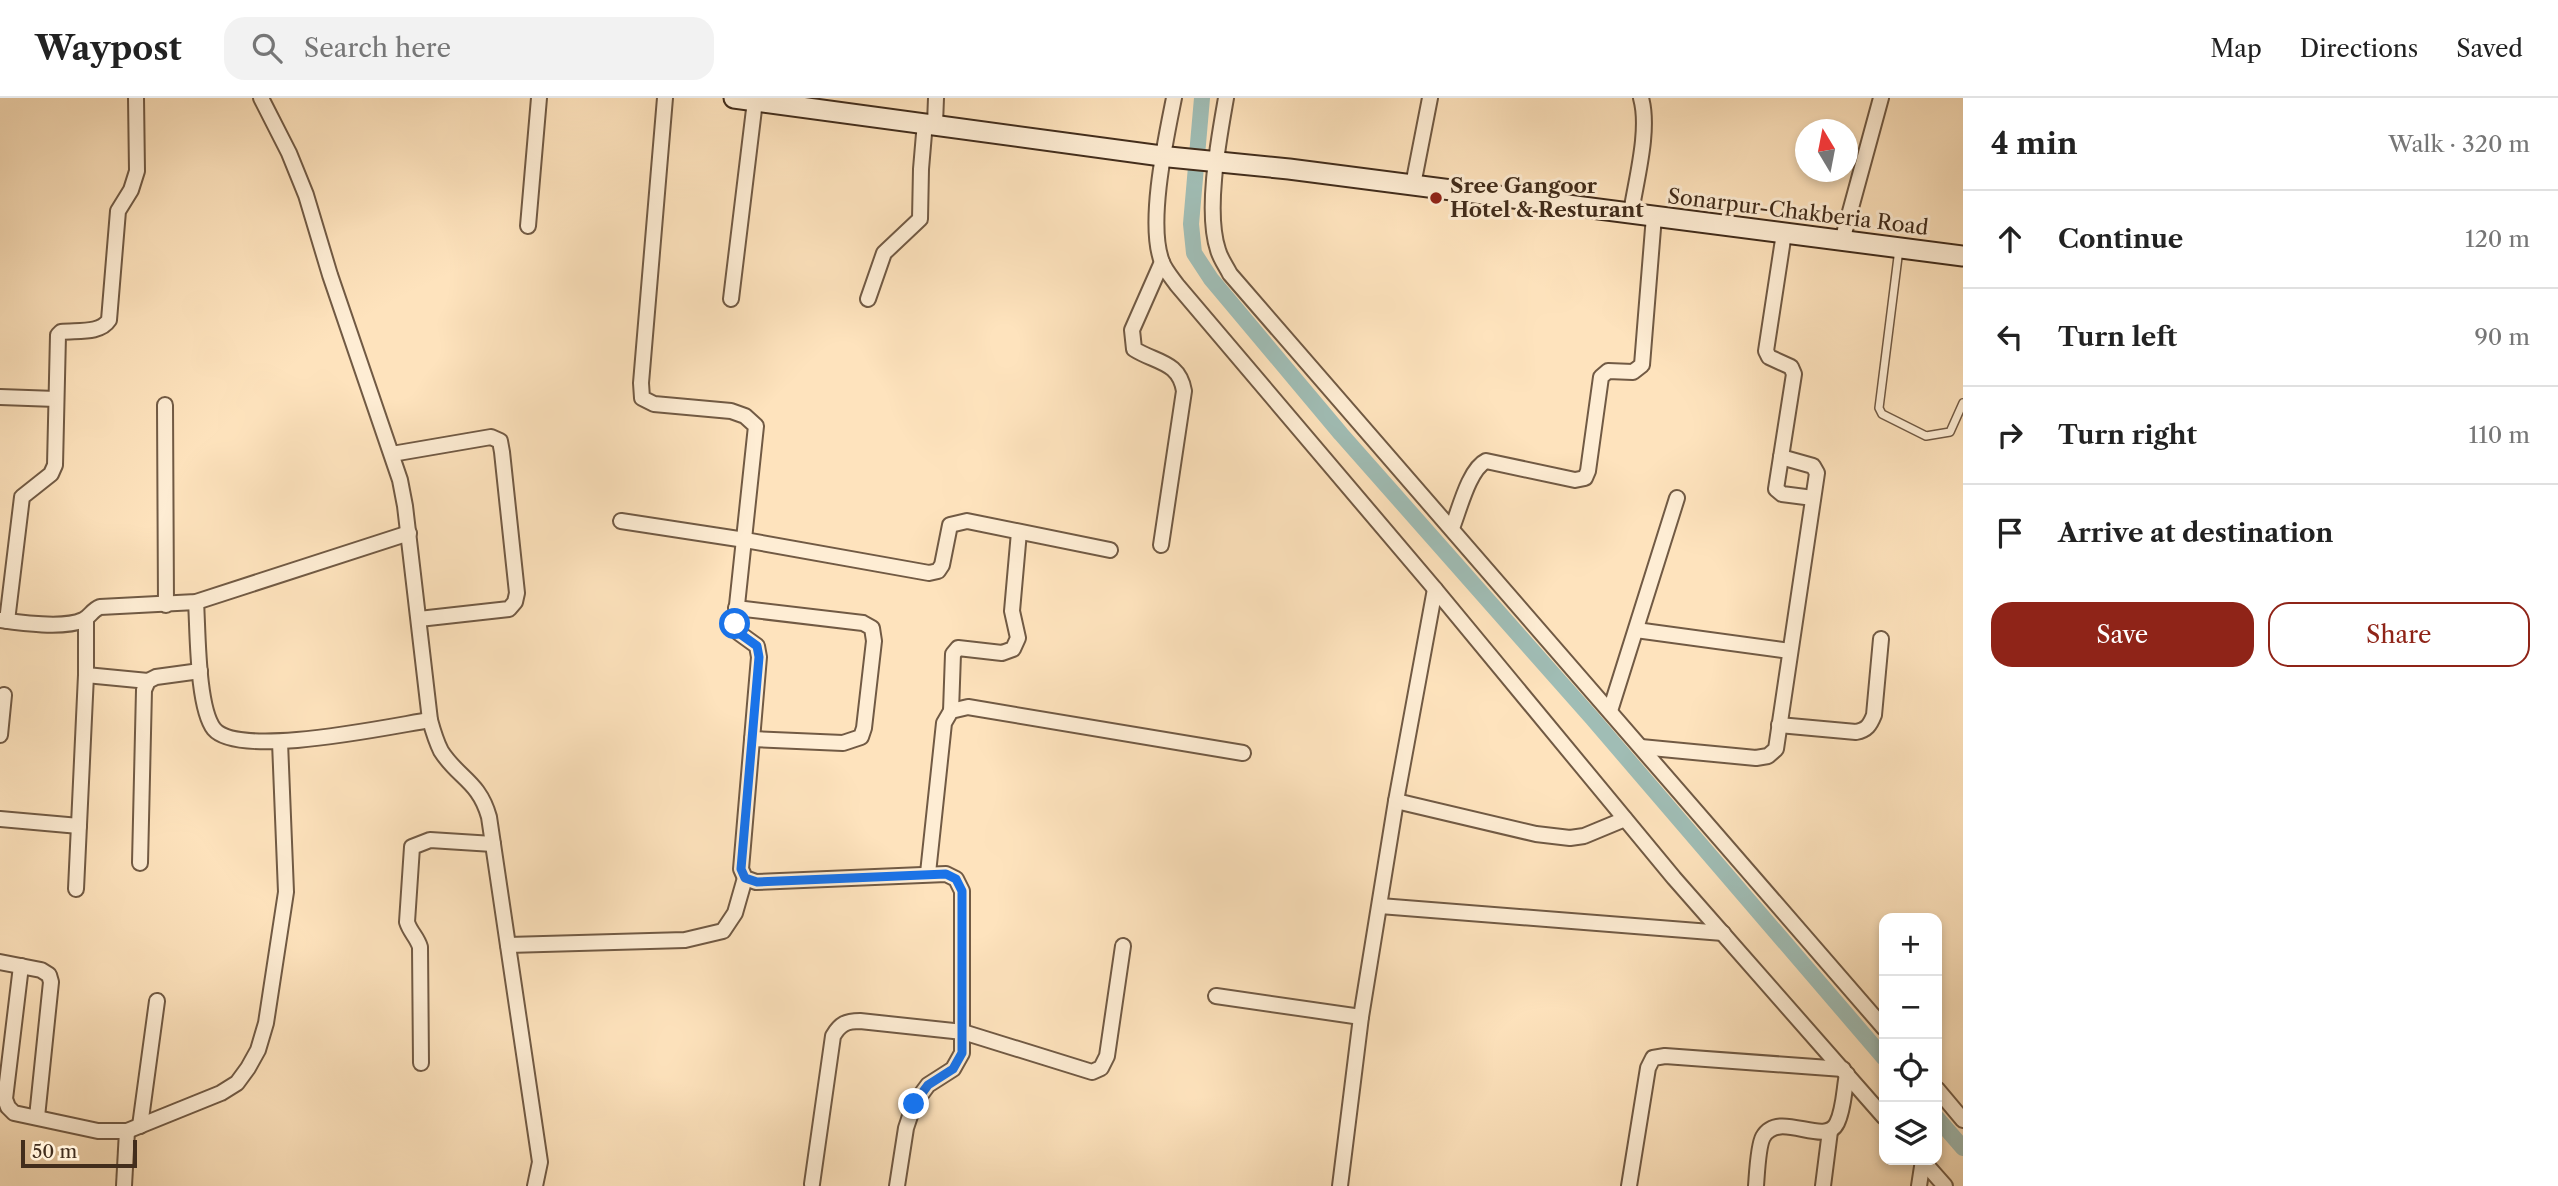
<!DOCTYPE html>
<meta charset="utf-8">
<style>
body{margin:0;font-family:"Libre Caslon Text",serif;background:#f2f2f2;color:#222}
.controls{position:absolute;right:21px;bottom:21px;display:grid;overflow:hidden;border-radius:14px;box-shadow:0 4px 10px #0003}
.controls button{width:63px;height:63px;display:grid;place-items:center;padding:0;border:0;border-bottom:2px solid #e0e0e0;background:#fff;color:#222;font:35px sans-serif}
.compass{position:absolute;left:1795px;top:21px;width:63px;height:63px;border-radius:50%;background:#fff;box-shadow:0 4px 10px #0003;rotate:350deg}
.scale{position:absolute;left:21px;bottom:18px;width:116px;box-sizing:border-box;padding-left:7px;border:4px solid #422d1c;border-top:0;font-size:19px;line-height:24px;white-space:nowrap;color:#422d1c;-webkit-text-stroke:5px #feedd4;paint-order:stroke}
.stop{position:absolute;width:21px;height:21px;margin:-16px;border:5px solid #1a73e8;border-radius:50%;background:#fff}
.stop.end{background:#1a73e8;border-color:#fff;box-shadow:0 2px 7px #0008}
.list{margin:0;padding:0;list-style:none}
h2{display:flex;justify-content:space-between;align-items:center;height:91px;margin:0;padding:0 28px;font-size:30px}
h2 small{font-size:23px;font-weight:400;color:#767676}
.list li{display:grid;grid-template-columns:46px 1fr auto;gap:21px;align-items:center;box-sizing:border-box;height:98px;padding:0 28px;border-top:2px solid #e0e0e0}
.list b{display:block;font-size:26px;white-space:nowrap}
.list em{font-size:23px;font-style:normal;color:#767676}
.actions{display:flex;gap:14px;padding:21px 28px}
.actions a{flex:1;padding:16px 0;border:2px solid #8f2418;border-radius:21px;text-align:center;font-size:24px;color:#8f2418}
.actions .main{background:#8f2418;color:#fff}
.icon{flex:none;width:38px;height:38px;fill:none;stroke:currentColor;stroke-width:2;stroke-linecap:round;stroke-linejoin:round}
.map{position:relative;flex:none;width:1963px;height:1088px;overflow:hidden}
header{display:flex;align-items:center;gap:42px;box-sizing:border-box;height:98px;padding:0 35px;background:#fff;border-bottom:2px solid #e0e0e0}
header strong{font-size:33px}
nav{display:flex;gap:38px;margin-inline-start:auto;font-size:24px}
.search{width:490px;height:63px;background:#f2f2f2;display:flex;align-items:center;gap:18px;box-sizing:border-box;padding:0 24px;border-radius:21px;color:#767676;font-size:26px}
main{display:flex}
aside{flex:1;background:#fff}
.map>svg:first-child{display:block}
</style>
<header>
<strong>Waypost</strong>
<div class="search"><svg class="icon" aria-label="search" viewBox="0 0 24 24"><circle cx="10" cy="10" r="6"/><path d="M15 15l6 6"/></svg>Search here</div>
<nav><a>Map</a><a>Directions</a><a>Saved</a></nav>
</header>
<main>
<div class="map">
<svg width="1963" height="1088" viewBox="0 0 1963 1088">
<rect width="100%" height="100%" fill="#fee3bd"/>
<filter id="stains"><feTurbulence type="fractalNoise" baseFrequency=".00286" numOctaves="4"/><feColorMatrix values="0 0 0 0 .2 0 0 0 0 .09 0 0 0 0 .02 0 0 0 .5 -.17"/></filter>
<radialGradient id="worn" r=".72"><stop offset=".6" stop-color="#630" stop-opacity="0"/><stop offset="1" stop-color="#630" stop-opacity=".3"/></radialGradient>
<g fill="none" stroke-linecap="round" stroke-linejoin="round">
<!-- canal -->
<g stroke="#a0bdb5" stroke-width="16">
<path d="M 1202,0 L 1191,126 L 1194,155 L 1211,181 L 1341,336 L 1592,620 L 1884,960"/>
<path d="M 1937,1020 L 1963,1050"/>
</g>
<defs>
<path id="lane" d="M 1899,151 L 1879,310 L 1882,316 L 1926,338 L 1950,334 L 1963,305"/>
<g id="street">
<path d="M 261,0 L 289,55 L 306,97 L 330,177 L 400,382 L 405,408 L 430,622 C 433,633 436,643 441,653 C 458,680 479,683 489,719 L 540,1064 L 535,1088"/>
<path d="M 665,0 L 641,285 L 642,300 L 654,306 L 731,313 L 745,318 L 756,328 L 735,526 L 739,535 L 757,548 L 759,559 L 741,771 L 745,780 L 756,784 L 946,776 L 956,781 L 962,793 L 962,955 L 953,971 L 928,987 L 914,1006 L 906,1030 L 897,1088"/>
<path d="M 1174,0 C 1166,40 1147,126 1162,164 C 1165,172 1172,180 1177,187 L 1435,491 L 1674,780 L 1884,1019"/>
<path d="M 1226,0 C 1219,40 1205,113 1218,152 C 1220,160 1226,168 1230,176 L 1884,930"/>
<path d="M 935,26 L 936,0"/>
<path d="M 1413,87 L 1430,0"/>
<path d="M 1631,115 C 1636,82 1650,32 1641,0"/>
<path d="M 528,128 L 539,0"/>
<path d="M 1784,135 L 1766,253 L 1769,259 L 1791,269 L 1794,276 L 1776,391 L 1782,396 L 1813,400"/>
<path d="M 1842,143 L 1881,0"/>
<path d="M 731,201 L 755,3"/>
<path d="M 868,201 L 884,155 L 920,121 L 921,71 L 925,24"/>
<path d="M 0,299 L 56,301"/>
<path d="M 165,307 L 166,507"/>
<path d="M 392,356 L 491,339 L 500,343 L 502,354 L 517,495 L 515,504 L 509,511 L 419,521"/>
<path d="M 621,423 L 745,442 L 929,475 L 938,473 L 942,467 L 950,427 L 967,423 L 1110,452"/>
<path d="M 1452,430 C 1459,413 1469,371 1486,363 L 1575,382 L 1585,380 L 1588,373 L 1601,279 L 1608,273 L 1633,274 L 1642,267 L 1654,118"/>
<path d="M 1161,447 L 1184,293 C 1179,263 1156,265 1134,251 L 1132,232 L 1162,164"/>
<path d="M 196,504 C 198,533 197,609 214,631 C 239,661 391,628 430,622"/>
<path d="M 736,510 L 863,525 L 872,530 L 874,543 L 864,630 L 861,639 L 843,645 L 752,641"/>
<path d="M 0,522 C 21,525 64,531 83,522 C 90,519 92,512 100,509 L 196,504 L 409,435"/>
<path d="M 7,523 L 22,399 L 51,376 L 55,367 L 58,237 L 61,234 C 77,232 100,236 109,222 L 118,113 L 131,92 L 137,73 L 136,0"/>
<path d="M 1636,532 L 1790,553"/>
<path d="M 86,577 L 148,583"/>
<path d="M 951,613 L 953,556 L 958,550 L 1002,555 L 1013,551 L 1018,540 L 1012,513 L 1019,434"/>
<path d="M 1610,613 L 1677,400"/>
<path d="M 1779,627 L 1856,634 C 1867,632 1870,627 1874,617 L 1881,541"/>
<path d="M 0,637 L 4,597"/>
<path d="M 1641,649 L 1756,660 L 1768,658 L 1776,651 L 1817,375 L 1813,368 L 1781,359"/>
<path d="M 1396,703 L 1536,736 L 1570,740 L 1584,738 L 1625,721"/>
<path d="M 0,721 L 79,728"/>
<path d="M 140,765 L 144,592 L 148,583 L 156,579 L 200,573"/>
<path d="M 928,775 L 944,625 L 951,613 L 968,609 L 1243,655"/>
<path d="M 76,791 L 86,577 L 86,521"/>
<path d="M 1380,808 L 1723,835"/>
<path d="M 508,847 L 685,842 L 723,833 L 735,815 L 745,780"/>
<path d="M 0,864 L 41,872 L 49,877 L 51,884 L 37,1019"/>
<path d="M 21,868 L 5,1001 L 8,1009 L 14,1015 L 98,1033 L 127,1033 L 221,995 L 237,985 L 248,970 L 258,952 L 266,925 L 286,794 L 280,644"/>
<path d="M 1216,898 L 1361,919"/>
<path d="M 421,965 L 420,849 C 417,839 410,834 407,824 L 412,749 L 430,742 L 493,746"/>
<path d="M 1937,991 L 1963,1022"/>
<path d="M 140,1028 L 157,903"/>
<path d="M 1922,1062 L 1945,1088"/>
<path d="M 812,1086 L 833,938 C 840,926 846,923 860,923 L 963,934 L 1092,974 L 1101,970 L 1107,958 L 1123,848"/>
<path d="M 124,1088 L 127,1033"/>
<path d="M 1340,1088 L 1361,919 L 1396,703 L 1435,491"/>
<path d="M 1629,1088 L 1648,970 L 1653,960 L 1665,958 L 1843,971"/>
<path d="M 1756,1088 C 1757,1076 1758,1048 1763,1039 C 1779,1011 1825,1050 1837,1025 C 1844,1011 1844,991 1847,976"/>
<path d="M 1823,1088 L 1830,1033"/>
<path d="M 1919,1088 L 1923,1062"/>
</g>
<path id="secondary" d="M 734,0 L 1169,59 L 1289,71 L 1963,158"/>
</defs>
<!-- lane casing -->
<use href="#lane" stroke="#715a44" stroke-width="10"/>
<!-- street casing -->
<use href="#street" stroke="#715a44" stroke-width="18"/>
<!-- secondary casing -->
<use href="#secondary" stroke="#422d1c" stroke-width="23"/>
<!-- lane -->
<use href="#lane" stroke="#feedd4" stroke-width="7"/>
<!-- street -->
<use href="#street" stroke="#feedd4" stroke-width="14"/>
<!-- secondary -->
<use href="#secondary" stroke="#feedd4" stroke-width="19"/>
</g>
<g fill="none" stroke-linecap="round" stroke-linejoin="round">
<!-- route -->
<path stroke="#1a73e8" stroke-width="9" d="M 735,526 L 739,535 L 757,548 L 759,559 L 741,771 L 745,780 L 757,784 L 946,776 L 956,781 L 962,793 L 962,955 L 953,971 L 928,987 L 914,1006"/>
</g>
<!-- markers -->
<circle fill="#8f2418" stroke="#feedd4" stroke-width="2.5" cx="1436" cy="100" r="7"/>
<g text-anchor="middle" stroke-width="6" stroke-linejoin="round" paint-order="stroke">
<!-- poi labels -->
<g font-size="21" font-weight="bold" fill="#422d1c" stroke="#feedd4" text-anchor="start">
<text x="1450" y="95">Sree Gangoor<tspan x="1450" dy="24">Hotel &amp; Resturant</tspan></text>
</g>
<!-- street labels -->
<g font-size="21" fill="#422d1c" stroke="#feedd4">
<text transform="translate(1798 114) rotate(7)" y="7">Sonarpur-Chakberia Road</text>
</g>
</g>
<rect width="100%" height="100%" filter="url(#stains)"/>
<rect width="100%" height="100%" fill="url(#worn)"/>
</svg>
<div class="controls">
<button>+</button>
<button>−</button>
<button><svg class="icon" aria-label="locate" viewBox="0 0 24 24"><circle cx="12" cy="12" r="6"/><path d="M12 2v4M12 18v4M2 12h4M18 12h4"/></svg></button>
<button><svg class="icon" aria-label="layers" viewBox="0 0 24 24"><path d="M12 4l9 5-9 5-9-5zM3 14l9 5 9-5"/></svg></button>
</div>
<svg class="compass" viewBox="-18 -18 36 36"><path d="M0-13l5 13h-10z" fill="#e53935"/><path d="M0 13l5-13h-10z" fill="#767676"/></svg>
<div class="scale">50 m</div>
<div class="stop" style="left:735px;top:526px"></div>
<div class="stop end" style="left:914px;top:1006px"></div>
</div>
<aside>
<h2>4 min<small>Walk · 320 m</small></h2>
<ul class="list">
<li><svg class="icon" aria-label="ahead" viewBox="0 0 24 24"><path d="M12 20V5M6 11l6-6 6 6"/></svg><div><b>Continue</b></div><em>120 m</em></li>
<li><svg class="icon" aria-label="left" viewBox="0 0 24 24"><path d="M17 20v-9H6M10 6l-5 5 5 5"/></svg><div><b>Turn left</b></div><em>90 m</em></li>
<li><svg class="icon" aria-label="right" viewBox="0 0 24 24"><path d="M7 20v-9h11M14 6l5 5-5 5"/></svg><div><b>Turn right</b></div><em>110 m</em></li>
<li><svg class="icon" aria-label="arrive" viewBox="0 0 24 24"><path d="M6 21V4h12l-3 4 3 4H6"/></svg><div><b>Arrive at destination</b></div></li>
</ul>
<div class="actions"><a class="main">Save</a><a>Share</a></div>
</aside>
</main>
